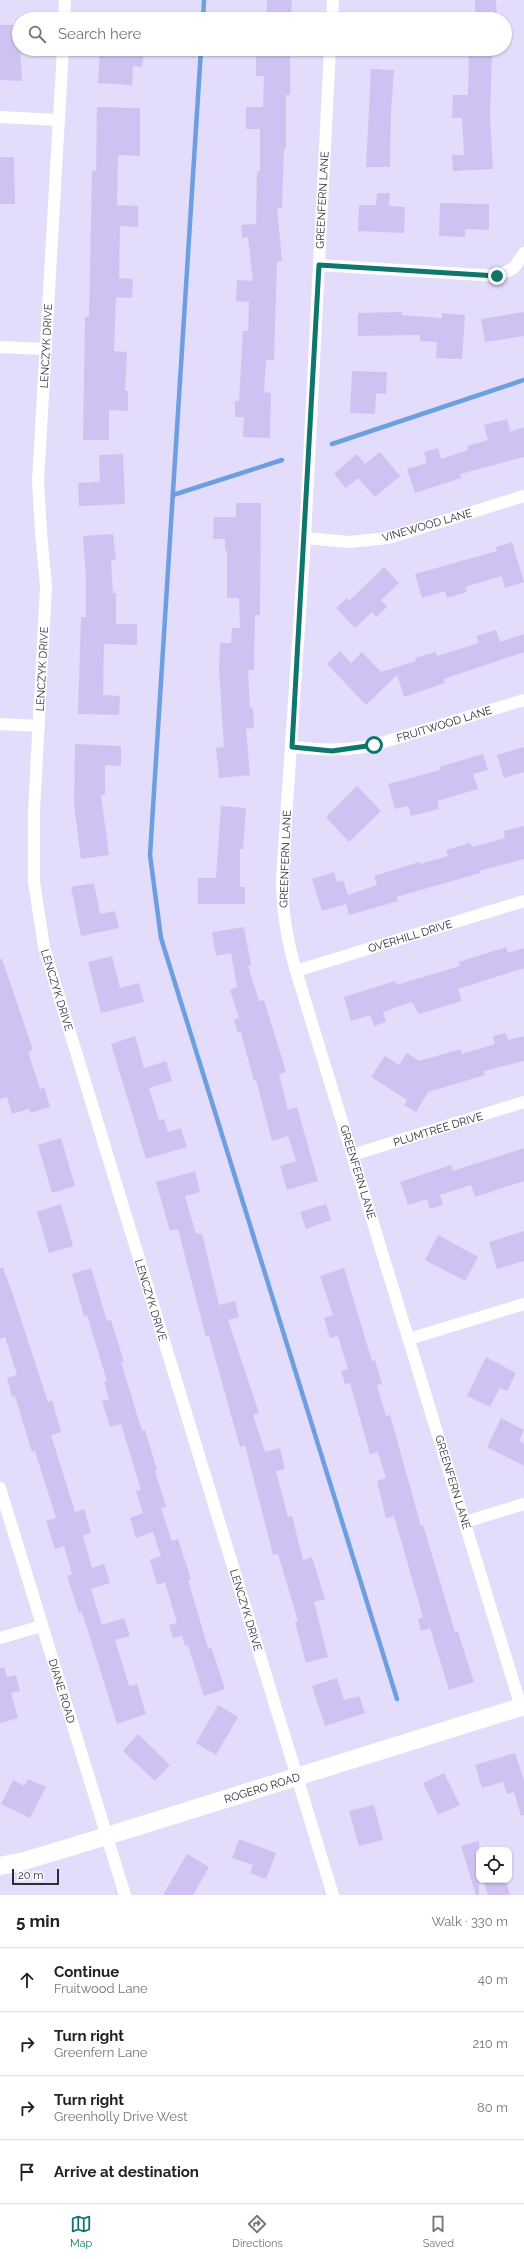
<!DOCTYPE html>
<meta charset="utf-8">
<style>
body{margin:0;font-family:Raleway,sans-serif;background:#f6f6f6;color:#202124}
.controls{position:absolute;right:12px;bottom:12px;display:grid;overflow:hidden;border-radius:8px;box-shadow:0 1px 3px #0004}
.controls button{width:36px;height:36px;display:grid;place-items:center;padding:0;border:0;border-bottom:1px solid #e0e0e0;background:#fff;color:#202124;font:20px sans-serif}
.scale{position:absolute;left:12px;bottom:10px;width:47px;box-sizing:border-box;padding-left:4px;border:2px solid #302d39;border-top:0;font-size:11px;line-height:14px;white-space:nowrap;color:#302d39;-webkit-text-stroke:3px #fff;paint-order:stroke}
.stop{position:absolute;width:12px;height:12px;margin:-9px;border:3px solid #0f766e;border-radius:50%;background:#fff}
.stop.end{background:#0f766e;border-color:#fff;box-shadow:0 1px 4px #0008}
.list{margin:0;padding:0;list-style:none}
h2{display:flex;justify-content:space-between;align-items:center;height:52px;margin:0;padding:0 16px;font-size:17px}
h2 small{font-size:13px;font-weight:400;color:#757577}
.list li{display:grid;grid-template-columns:26px 1fr auto;gap:12px;align-items:center;box-sizing:border-box;height:64px;padding:0 16px;border-top:1px solid #e0e0e0}
.list b{display:block;font-size:15px;white-space:nowrap}
.list p{margin:0;font-size:13px;white-space:nowrap;color:#757577}
.list em{font-size:13px;font-style:normal;color:#757577}
.icon{flex:none;width:22px;height:22px;fill:none;stroke:currentColor;stroke-width:2;stroke-linecap:round;stroke-linejoin:round}
.map{position:relative;flex:none;width:524px;height:1895px;overflow:hidden}
.search{position:absolute;background:#fff;box-shadow:0 1px 3px #0004;left:12px;right:12px;top:12px;height:44px;display:flex;align-items:center;gap:10px;box-sizing:border-box;padding:0 14px;border-radius:22px;color:#757577;font-size:15px}
.sheet{height:308px;background:#fff}
nav{display:flex;justify-content:space-around;align-items:center;box-sizing:border-box;height:56px;border-top:1px solid #e0e0e0;background:#fff;font-size:11px;color:#757577}
nav a{display:grid;justify-items:center;gap:2px}
nav .on{color:#0f766e}
.map>svg:first-child{display:block}
</style>
<div class="map">
<svg width="524" height="1895" viewBox="0 0 524 1895">
<rect width="100%" height="100%" fill="#e3dcfb"/>
<g fill="none" stroke-linecap="round" stroke-linejoin="round">
<!-- stream -->
<g stroke="#6d9ee2" stroke-width="4.5">
<path d="M 203,19 L 204,0"/>
<path d="M 201,49 L 150,855 L 161,938 L 397,1699"/>
<path d="M 332,444 L 524,380"/>
<path d="M 173,495 L 282,460"/>
</g>
</g>
<!-- building -->
<g fill="#cfc2f3">
<path d="M 267,0 L 292,0 L 291,19 L 266,19 Z"/>
<path d="M 475,0 L 496,0 L 497,19 L 475,19 Z"/>
<path d="M 0,25 L 19,25 L 22,81 L 0,80 Z"/>
<path d="M 100,49 L 144,49 L 142,67 L 133,66 L 132,85 L 98,83 Z"/>
<path d="M 256,49 L 290,49 L 290,95 L 286,95 L 286,149 L 284,149 L 282,208 L 277,208 L 282,261 L 277,262 L 274,360 L 266,360 L 264,392 L 271,393 L 270,438 L 243,437 L 244,417 L 235,417 L 235,401 L 239,401 L 243,331 L 248,331 L 249,302 L 236,301 L 237,280 L 253,281 L 248,237 L 242,238 L 241,225 L 256,224 L 257,171 L 260,171 L 260,129 L 246,129 L 246,107 L 263,107 L 264,76 L 256,76 Z"/>
<path d="M 469,49 L 492,49 L 490,118 L 493,169 L 453,171 L 452,155 L 464,155 L 462,118 L 452,118 L 453,95 L 468,95 Z"/>
<path d="M 371,69 L 394,70 L 391,111 L 390,167 L 366,167 Z"/>
<path d="M 97,107 L 140,108 L 140,156 L 118,155 L 117,205 L 138,206 L 138,227 L 120,226 L 119,278 L 133,279 L 132,298 L 116,297 L 114,351 L 127,352 L 125,391 L 128,391 L 128,411 L 109,410 L 109,440 L 83,440 L 85,317 L 89,317 L 92,171 L 96,171 Z"/>
<path d="M 0,157 L 14,157 L 15,204 L 0,204 Z"/>
<path d="M 377,193 L 390,193 L 389,206 L 405,207 L 404,233 L 358,231 L 359,205 L 376,205 Z"/>
<path d="M 440,203 L 489,204 L 489,230 L 465,229 L 465,237 L 439,236 Z"/>
<path d="M 402,312 L 402,315 L 442,318 L 442,313 L 465,315 L 462,359 L 436,358 L 437,342 L 420,341 L 420,335 L 358,336 L 358,313 Z"/>
<path d="M 524,312 L 524,336 L 485,342 L 481,319 Z"/>
<path d="M 352,371 L 387,372 L 386,394 L 376,393 L 375,414 L 350,413 Z"/>
<path d="M 507,419 L 510,432 L 524,427 L 524,457 L 460,474 L 461,478 L 415,493 L 407,469 L 427,463 L 424,452 L 438,448 L 441,459 L 468,450 L 467,446 L 488,440 L 484,425 Z"/>
<path d="M 380,452 L 400,476 L 375,497 L 358,478 L 346,488 L 334,474 L 357,454 L 365,464 Z"/>
<path d="M 123,454 L 125,504 L 79,506 L 78,483 L 100,482 L 99,455 Z"/>
<path d="M 236,503 L 261,503 L 260,615 L 255,615 L 254,670 L 248,670 L 250,708 L 253,707 L 254,728 L 246,729 L 250,775 L 219,778 L 216,748 L 224,747 L 219,669 L 220,643 L 231,643 L 232,628 L 240,628 L 239,598 L 227,598 L 227,551 L 225,551 L 225,539 L 213,539 L 214,517 L 236,517 Z"/>
<path d="M 113,534 L 116,560 L 111,560 L 113,593 L 116,593 L 116,624 L 137,624 L 137,645 L 104,644 L 103,695 L 120,696 L 119,715 L 78,714 L 81,617 L 86,617 L 86,580 L 83,536 Z"/>
<path d="M 512,542 L 524,582 L 505,588 L 502,576 L 465,587 L 467,592 L 447,598 L 445,591 L 422,598 L 415,574 L 497,551 L 496,547 Z"/>
<path d="M 384,567 L 399,583 L 381,600 L 387,607 L 376,617 L 372,612 L 355,628 L 336,608 L 347,598 L 349,601 Z"/>
<path d="M 496,630 L 500,642 L 524,634 L 524,652 L 444,679 L 445,683 L 404,697 L 397,675 L 366,705 L 327,664 L 340,651 L 351,663 L 362,652 L 381,672 L 416,661 L 415,658 L 436,652 L 437,656 L 479,643 L 476,636 Z"/>
<path d="M 75,744 L 121,746 L 121,766 L 105,765 L 105,795 L 101,795 L 109,855 L 81,859 L 74,805 Z"/>
<path d="M 524,747 L 524,772 L 504,778 L 497,755 Z"/>
<path d="M 483,754 L 488,770 L 473,774 L 478,789 L 437,801 L 439,809 L 411,816 L 408,806 L 395,809 L 388,784 L 440,770 L 439,767 Z"/>
<path d="M 357,786 L 381,811 L 349,842 L 326,817 Z"/>
<path d="M 221,806 L 246,808 L 243,849 L 240,849 L 240,887 L 245,887 L 245,904 L 198,904 L 198,878 L 216,878 Z"/>
<path d="M 524,826 L 524,859 L 479,871 L 480,873 L 396,897 L 398,901 L 349,915 L 346,904 L 322,911 L 312,879 L 334,872 L 337,882 L 343,880 L 348,895 L 377,885 L 374,876 L 419,862 L 420,864 L 448,856 L 446,850 L 470,843 L 472,847 L 505,838 L 503,831 Z"/>
<path d="M 94,883 L 100,914 L 115,911 L 119,928 L 81,936 L 71,887 Z"/>
<path d="M 244,927 L 251,965 L 248,966 L 259,1001 L 264,1000 L 286,1072 L 279,1074 L 288,1110 L 297,1107 L 318,1181 L 287,1190 L 280,1166 L 296,1161 L 288,1136 L 272,1141 L 256,1080 L 254,1081 L 241,1032 L 238,1033 L 234,1020 L 239,1018 L 230,990 L 237,987 L 231,953 L 216,956 L 212,932 Z"/>
<path d="M 506,947 L 508,953 L 524,948 L 524,968 L 458,989 L 462,1001 L 419,1014 L 412,1002 L 383,1012 L 386,1022 L 374,1026 L 370,1015 L 351,1021 L 344,997 L 395,981 L 396,985 L 460,966 L 459,962 Z"/>
<path d="M 112,956 L 120,988 L 139,983 L 144,1002 L 101,1013 L 88,962 Z"/>
<path d="M 0,959 L 2,959 L 33,1050 L 28,1052 L 40,1089 L 44,1087 L 50,1107 L 30,1113 L 29,1109 L 12,1114 L 7,1097 L 0,1099 Z"/>
<path d="M 506,1033 L 508,1040 L 524,1036 L 524,1061 L 484,1071 L 485,1075 L 428,1092 L 416,1112 L 404,1105 L 407,1100 L 371,1077 L 385,1056 L 399,1065 L 407,1053 L 419,1061 L 461,1049 L 462,1054 L 495,1044 L 493,1036 Z"/>
<path d="M 135,1036 L 144,1068 L 166,1061 L 172,1081 L 149,1088 L 159,1120 L 164,1119 L 168,1132 L 181,1128 L 187,1147 L 146,1159 L 111,1044 Z"/>
<path d="M 61,1138 L 75,1186 L 52,1193 L 38,1145 Z"/>
<path d="M 524,1148 L 524,1181 L 475,1197 L 471,1185 L 440,1195 L 443,1205 L 430,1209 L 427,1199 L 408,1205 L 400,1182 L 451,1165 L 453,1171 Z"/>
<path d="M 195,1171 L 200,1192 L 185,1196 L 196,1234 L 202,1233 L 219,1305 L 235,1301 L 239,1317 L 228,1320 L 259,1413 L 253,1415 L 265,1452 L 280,1448 L 285,1469 L 276,1471 L 288,1517 L 292,1516 L 303,1560 L 312,1557 L 325,1599 L 314,1602 L 328,1657 L 306,1663 L 295,1622 L 298,1621 L 278,1554 L 273,1555 L 245,1445 L 240,1447 L 209,1336 L 206,1337 L 178,1229 L 170,1231 L 156,1182 Z"/>
<path d="M 61,1204 L 73,1246 L 49,1253 L 37,1212 Z"/>
<path d="M 326,1204 L 331,1220 L 306,1229 L 300,1212 Z"/>
<path d="M 524,1231 L 524,1261 L 497,1269 L 489,1242 Z"/>
<path d="M 438,1235 L 478,1257 L 465,1281 L 425,1260 Z"/>
<path d="M 0,1268 L 3,1268 L 12,1292 L 48,1402 L 52,1400 L 61,1432 L 51,1435 L 75,1512 L 84,1509 L 91,1533 L 83,1536 L 92,1568 L 104,1564 L 110,1583 L 91,1589 L 102,1625 L 124,1618 L 130,1636 L 115,1640 L 129,1686 L 137,1684 L 146,1714 L 117,1724 L 82,1612 L 79,1613 L 67,1576 L 72,1574 L 64,1546 L 55,1549 L 46,1521 L 56,1518 L 35,1451 L 32,1452 L 15,1396 L 12,1397 L 7,1378 L 17,1375 L 5,1337 L 0,1339 Z"/>
<path d="M 91,1268 L 107,1321 L 111,1320 L 124,1362 L 121,1362 L 142,1431 L 145,1430 L 157,1470 L 155,1471 L 166,1507 L 161,1508 L 172,1541 L 178,1539 L 191,1579 L 188,1580 L 208,1648 L 211,1647 L 225,1689 L 204,1696 L 188,1645 L 185,1646 L 182,1636 L 173,1638 L 169,1625 L 177,1623 L 165,1582 L 157,1585 L 150,1560 L 161,1556 L 153,1532 L 136,1538 L 130,1518 L 143,1513 L 136,1491 L 141,1490 L 121,1424 L 110,1427 L 102,1401 L 109,1399 L 104,1382 L 107,1381 L 87,1315 L 84,1316 L 72,1274 Z"/>
<path d="M 344,1268 L 372,1361 L 375,1360 L 382,1384 L 377,1385 L 386,1416 L 390,1415 L 421,1526 L 423,1525 L 455,1632 L 458,1632 L 474,1682 L 449,1690 L 430,1628 L 421,1631 L 418,1619 L 423,1617 L 394,1516 L 386,1518 L 377,1481 L 386,1478 L 378,1452 L 370,1454 L 350,1383 L 345,1384 L 341,1371 L 348,1369 L 338,1336 L 330,1338 L 324,1318 L 333,1315 L 320,1276 Z"/>
<path d="M 486,1357 L 516,1373 L 507,1391 L 500,1388 L 490,1407 L 467,1396 Z"/>
<path d="M 501,1418 L 524,1430 L 519,1441 L 524,1444 L 524,1466 L 487,1447 Z"/>
<path d="M 4,1667 L 7,1677 L 16,1675 L 20,1691 L 11,1693 L 18,1718 L 0,1723 L 0,1668 Z"/>
<path d="M 337,1678 L 344,1700 L 359,1696 L 365,1713 L 325,1726 L 312,1686 Z"/>
<path d="M 218,1705 L 238,1717 L 216,1755 L 196,1743 Z"/>
<path d="M 138,1734 L 170,1765 L 155,1781 L 123,1751 Z"/>
<path d="M 515,1753 L 524,1780 L 524,1815 L 521,1816 L 514,1792 L 507,1794 L 503,1782 L 482,1788 L 475,1765 Z"/>
<path d="M 444,1773 L 460,1805 L 438,1815 L 423,1783 Z"/>
<path d="M 28,1779 L 46,1787 L 30,1818 L 1,1804 L 13,1780 L 24,1786 Z"/>
<path d="M 374,1805 L 383,1840 L 359,1846 L 349,1811 Z"/>
<path d="M 239,1839 L 276,1853 L 266,1879 L 250,1873 L 253,1865 L 232,1858 Z"/>
<path d="M 479,1841 L 479,1895 L 476,1895 L 461,1846 Z"/>
<path d="M 187,1854 L 209,1867 L 193,1895 L 163,1895 Z"/>
<path d="M 483,1880 L 506,1880 L 510,1895 L 488,1895 Z"/>
</g>
<g fill="none" stroke-linecap="round" stroke-linejoin="round">
<!-- street -->
<g stroke="#fff" stroke-width="12">
<path d="M 64,19 L 65,0"/>
<path d="M 332,19 L 333,0"/>
<path d="M 63,49 L 38,481 L 41,533 L 46,586 L 34,811 L 34,882 L 44,947 L 333,1895"/>
<path d="M 330,49 L 305,538 L 282,879 C 282,911 287,940 296,971 L 521,1707"/>
<path d="M 0,117 L 59,120"/>
<path d="M 319,265 L 497,276 L 514,268 L 524,253"/>
<path d="M 0,347 L 45,349"/>
<path d="M 305,538 L 349,542 L 388,538 L 524,496"/>
<path d="M 0,724 L 39,726"/>
<path d="M 292,747 C 320,750 345,751 374,745 L 524,700"/>
<path d="M 296,971 L 524,901"/>
<path d="M 352,1155 L 524,1102"/>
<path d="M 409,1339 L 524,1304"/>
<path d="M 0,1488 L 125,1895"/>
<path d="M 465,1522 L 524,1504"/>
<path d="M 0,1638 L 42,1626"/>
</g>
<!-- secondary -->
<path stroke="#fff" stroke-width="18" d="M 0,1866 L 24,1861 L 107,1836 L 524,1706"/>
</g>
<g fill="none" stroke-linecap="round" stroke-linejoin="round">
<!-- route -->
<path stroke="#0f766e" stroke-width="5" d="M 374,745 L 332,751 L 292,747 L 319,265 L 497,276"/>
</g>
<g text-anchor="middle" stroke-width="3" stroke-linejoin="round" paint-order="stroke">
<!-- street labels -->
<g font-size="11" fill="#302d39" stroke="#fff">
<text transform="translate(322 200) rotate(-87)" y="4">GREENFERN LANE</text>
<text transform="translate(46 346) rotate(-87)" y="4">LENCZYK DRIVE</text>
<text transform="translate(427 525) rotate(-16)" y="4">VINEWOOD LANE</text>
<text transform="translate(42 669) rotate(-87)" y="4">LENCZYK DRIVE</text>
<text transform="translate(444 724) rotate(-17)" y="4">FRUITWOOD LANE</text>
<text transform="translate(285 859) rotate(-88)" y="4">GREENFERN LANE</text>
<text transform="translate(410 936) rotate(-17)" y="4">OVERHILL DRIVE</text>
<text transform="translate(57 990) rotate(73)" y="4">LENCZYK DRIVE</text>
<text transform="translate(438 1129) rotate(-17)" y="4">PLUMTREE DRIVE</text>
<text transform="translate(358 1172) rotate(73)" y="4">GREENFERN LANE</text>
<text transform="translate(151 1300) rotate(73)" y="4">LENCZYK DRIVE</text>
<text transform="translate(453 1482) rotate(73)" y="4">GREENFERN LANE</text>
<text transform="translate(246 1610) rotate(73)" y="4">LENCZYK DRIVE</text>
<text transform="translate(62 1691) rotate(73)" y="4">DIANE ROAD</text>
<text transform="translate(262 1788) rotate(-17)" y="4">ROGERO ROAD</text>
</g>
</g>
</svg>
<div class="controls">
<button><svg class="icon" aria-label="locate" viewBox="0 0 24 24"><circle cx="12" cy="12" r="6"/><path d="M12 2v4M12 18v4M2 12h4M18 12h4"/></svg></button>
</div>
<div class="scale">20 m</div>
<div class="stop" style="left:374px;top:745px"></div>
<div class="stop end" style="left:497px;top:276px"></div>
<div class="search"><svg class="icon" aria-label="search" viewBox="0 0 24 24"><circle cx="10" cy="10" r="6"/><path d="M15 15l6 6"/></svg>Search here</div>
</div>
<section class="sheet">
<h2>5 min<small>Walk · 330 m</small></h2>
<ul class="list">
<li><svg class="icon" aria-label="ahead" viewBox="0 0 24 24"><path d="M12 20V5M6 11l6-6 6 6"/></svg><div><b>Continue</b><p>Fruitwood Lane</p></div><em>40 m</em></li>
<li><svg class="icon" aria-label="right" viewBox="0 0 24 24"><path d="M7 20v-9h11M14 6l5 5-5 5"/></svg><div><b>Turn right</b><p>Greenfern Lane</p></div><em>210 m</em></li>
<li><svg class="icon" aria-label="right" viewBox="0 0 24 24"><path d="M7 20v-9h11M14 6l5 5-5 5"/></svg><div><b>Turn right</b><p>Greenholly Drive West</p></div><em>80 m</em></li>
<li><svg class="icon" aria-label="arrive" viewBox="0 0 24 24"><path d="M6 21V4h12l-3 4 3 4H6"/></svg><div><b>Arrive at destination</b></div></li>
</ul>
</section>
<nav>
<a class="on"><svg class="icon" aria-label="map" viewBox="0 0 24 24"><path d="M3 6l6-2 6 2 6-2v14l-6 2-6-2-6 2zM9 4v14M15 6v14"/></svg>Map</a>
<a><svg class="icon" aria-label="directions" viewBox="0 0 24 24"><path d="M12 3l9 9-9 9-9-9zM9 14v-3h6M13 9l2 2-2 2"/></svg>Directions</a>
<a><svg class="icon" aria-label="saved" viewBox="0 0 24 24"><path d="M7 4h10v16l-5-4-5 4z"/></svg>Saved</a>
</nav>
